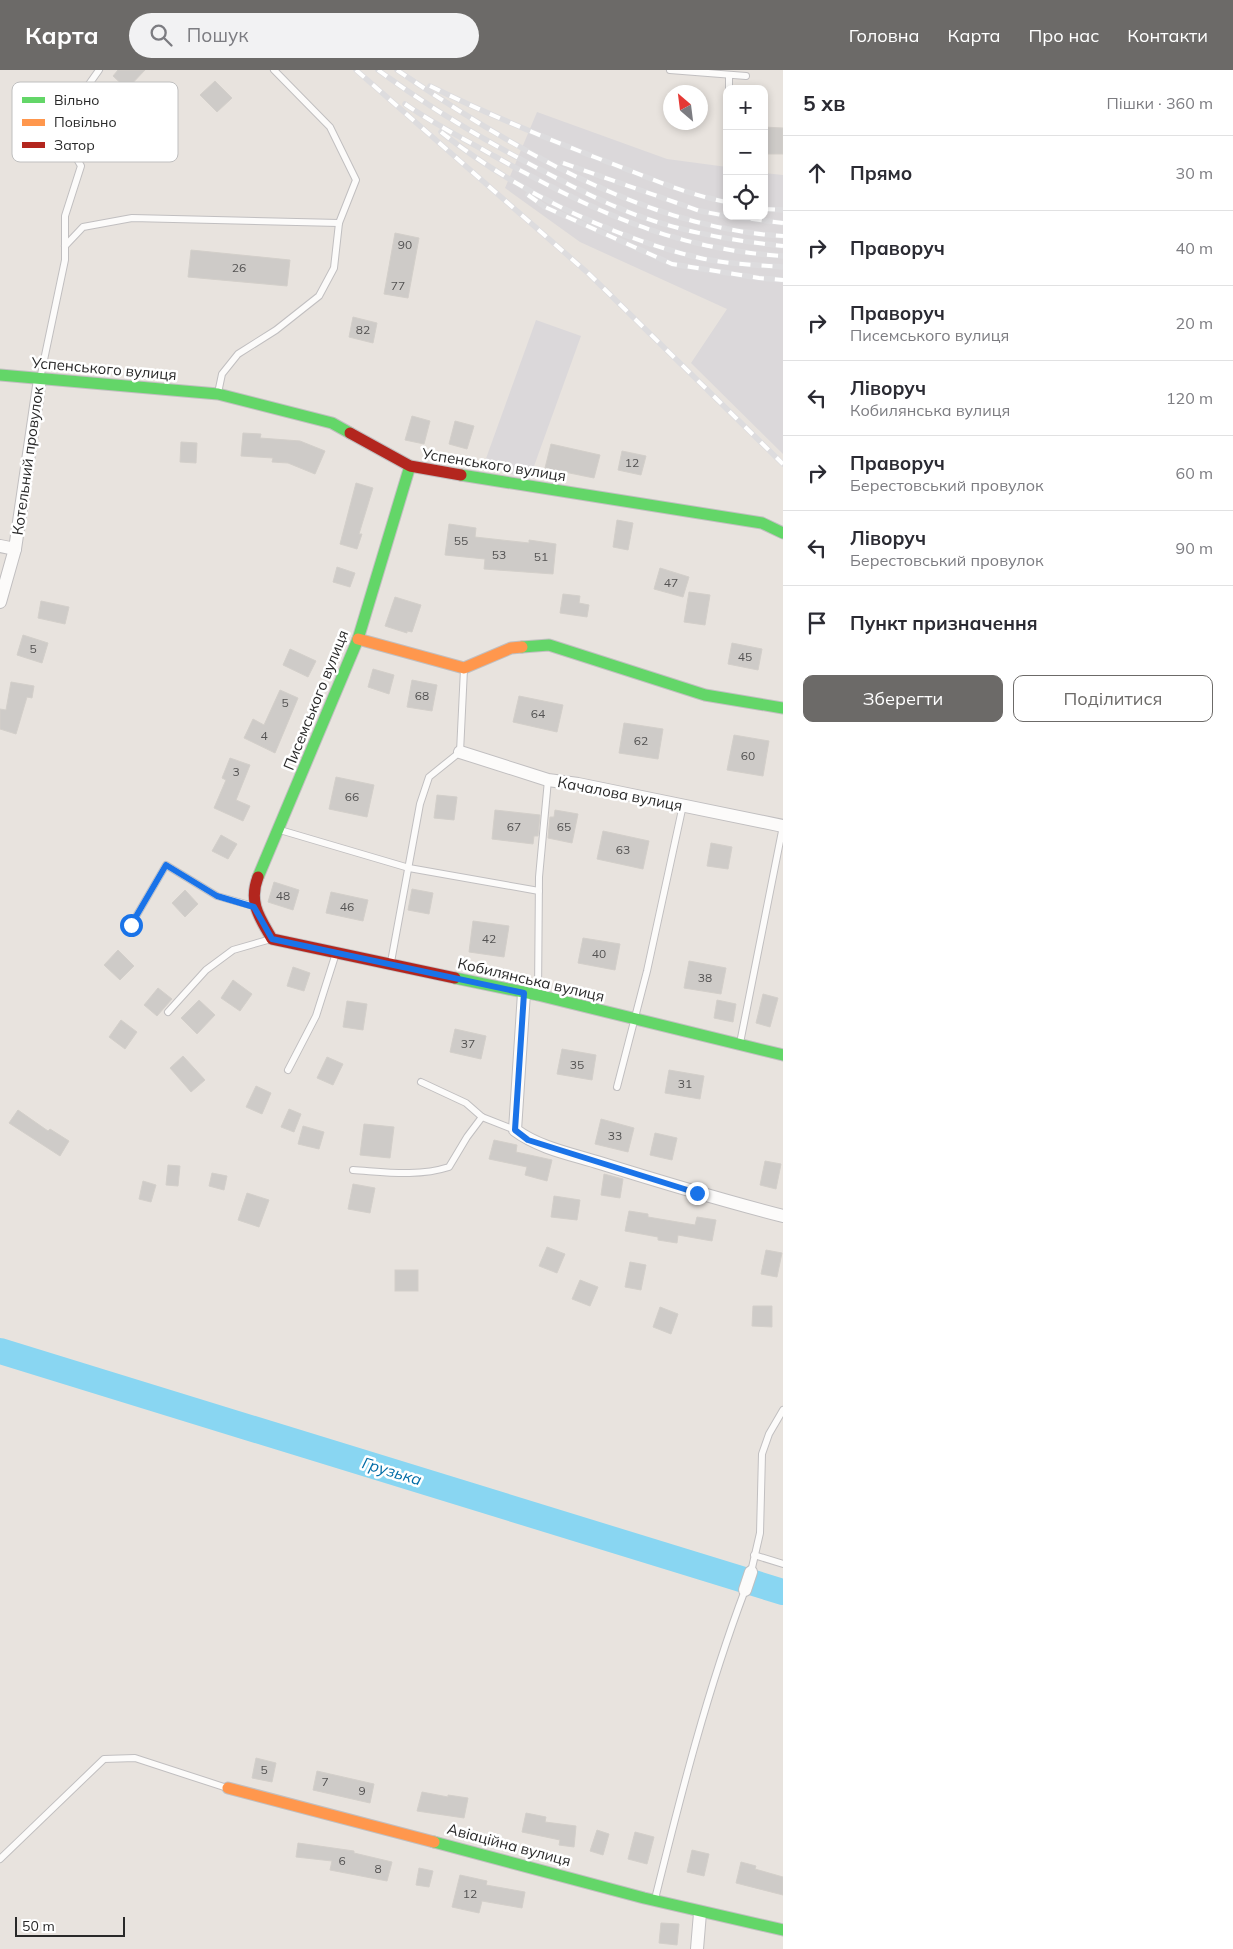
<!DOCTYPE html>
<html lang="uk">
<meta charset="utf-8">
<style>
body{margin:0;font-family:Mulish,sans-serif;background:#f2f2f3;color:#2b2b33}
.controls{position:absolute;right:15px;top:15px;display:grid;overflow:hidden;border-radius:10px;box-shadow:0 2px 8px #0003}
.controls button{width:45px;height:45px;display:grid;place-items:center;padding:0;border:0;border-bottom:1px solid #e1e1e2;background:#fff;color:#2b2b33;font:25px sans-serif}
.compass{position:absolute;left:663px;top:15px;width:45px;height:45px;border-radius:50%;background:#fff;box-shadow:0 2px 8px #0003;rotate:332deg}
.scale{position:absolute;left:15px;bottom:12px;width:110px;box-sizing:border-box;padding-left:5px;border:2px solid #292929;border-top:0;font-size:14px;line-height:18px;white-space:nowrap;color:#292929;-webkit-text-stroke:4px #fff;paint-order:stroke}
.stop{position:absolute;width:15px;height:15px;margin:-11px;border:4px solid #1a73e8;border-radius:50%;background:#fff}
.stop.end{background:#1a73e8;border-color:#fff;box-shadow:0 1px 5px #0008}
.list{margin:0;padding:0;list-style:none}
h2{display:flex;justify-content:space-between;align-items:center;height:65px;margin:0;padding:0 20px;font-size:21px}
h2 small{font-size:16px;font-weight:400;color:#7c7c81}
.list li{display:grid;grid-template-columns:32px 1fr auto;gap:15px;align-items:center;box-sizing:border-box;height:75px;padding:0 20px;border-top:1px solid #e1e1e2}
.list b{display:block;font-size:19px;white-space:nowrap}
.list p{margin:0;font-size:16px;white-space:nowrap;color:#7c7c81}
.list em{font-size:16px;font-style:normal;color:#7c7c81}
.actions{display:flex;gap:10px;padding:15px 20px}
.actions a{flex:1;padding:11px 0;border:1px solid #6c6a68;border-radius:10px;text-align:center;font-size:18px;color:#6c6a68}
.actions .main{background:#6c6a68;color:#fff}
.icon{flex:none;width:28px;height:28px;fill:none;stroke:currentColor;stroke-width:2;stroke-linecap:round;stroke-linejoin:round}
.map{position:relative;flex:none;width:783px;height:1879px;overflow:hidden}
header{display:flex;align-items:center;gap:30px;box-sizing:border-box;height:70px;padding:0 25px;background:#6c6a68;color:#fff}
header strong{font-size:24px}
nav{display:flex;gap:28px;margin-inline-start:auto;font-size:18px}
.search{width:350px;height:45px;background:#f2f2f3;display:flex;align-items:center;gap:12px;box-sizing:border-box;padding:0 18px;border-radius:28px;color:#7c7c81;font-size:19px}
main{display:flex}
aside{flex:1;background:#fff}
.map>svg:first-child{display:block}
</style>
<header>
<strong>Карта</strong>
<div class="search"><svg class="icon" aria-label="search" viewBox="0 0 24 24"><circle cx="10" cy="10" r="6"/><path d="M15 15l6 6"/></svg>Пошук</div>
<nav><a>Головна</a><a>Карта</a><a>Про нас</a><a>Контакти</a></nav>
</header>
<main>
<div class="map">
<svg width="783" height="1879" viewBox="0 0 783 1879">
<rect width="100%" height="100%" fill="#e8e3de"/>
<!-- industrial -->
<g fill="#dbd8da">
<path d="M 537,42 L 667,89 L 727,97 L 727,146 L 764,146 L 764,103 L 783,105 L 783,384 L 691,293 L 727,239 L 580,172 L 505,118 Z"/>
<path d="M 536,250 L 581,266 L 529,410 L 484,394 Z"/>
</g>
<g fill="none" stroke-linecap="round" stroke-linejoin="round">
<!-- river -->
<path stroke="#89d6f2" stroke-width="26" d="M 0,1281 L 783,1522"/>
</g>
<!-- building -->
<g fill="#cecbc8" stroke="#d3cfca">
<path d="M 118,0 L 145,0 L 127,19 L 113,6 Z"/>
<path d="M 215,11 L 232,28 L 217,42 L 200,25 Z"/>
<path d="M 764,57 L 783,58 L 783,84 L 764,84 Z"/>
<path d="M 395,163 L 419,168 L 408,228 L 384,224 Z"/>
<path d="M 191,180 L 290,190 L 287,216 L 188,207 Z"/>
<path d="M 353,247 L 377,253 L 373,273 L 349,267 Z"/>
<path d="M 412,346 L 430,351 L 424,374 L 405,370 Z"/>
<path d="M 455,351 L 474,356 L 467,379 L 449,374 Z"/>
<path d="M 243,363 L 261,364 L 260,368 L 300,371 L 325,381 L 315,404 L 288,393 L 272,392 L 273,388 L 241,386 Z"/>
<path d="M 181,372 L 197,373 L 196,393 L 180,392 Z"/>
<path d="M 551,374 L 600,385 L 594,408 L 545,398 Z"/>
<path d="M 622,381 L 646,386 L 641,405 L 618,400 Z"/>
<path d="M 356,413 L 373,418 L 359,464 L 362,464 L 357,479 L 340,474 Z"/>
<path d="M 617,450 L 633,453 L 628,480 L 613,477 Z"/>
<path d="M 449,454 L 476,458 L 475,467 L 529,473 L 529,470 L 556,474 L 553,504 L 484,499 L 485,489 L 445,485 Z"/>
<path d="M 337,497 L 355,503 L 350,517 L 333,512 Z"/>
<path d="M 660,498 L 689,507 L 683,527 L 654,519 Z"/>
<path d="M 689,522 L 710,525 L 705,555 L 684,552 Z"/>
<path d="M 563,524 L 580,526 L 579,533 L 589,535 L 587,547 L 560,543 Z"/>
<path d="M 395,527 L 421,535 L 412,562 L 407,561 L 407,563 L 385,556 Z"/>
<path d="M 41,531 L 69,537 L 65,554 L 38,548 Z"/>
<path d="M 23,565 L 48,573 L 42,593 L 17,585 Z"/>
<path d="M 732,573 L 762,579 L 758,600 L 728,594 Z"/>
<path d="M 290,579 L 316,591 L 308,607 L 283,595 Z"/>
<path d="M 373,599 L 394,605 L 389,624 L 368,617 Z"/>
<path d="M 412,610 L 437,615 L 432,641 L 407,637 Z"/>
<path d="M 11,612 L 34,616 L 32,628 L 27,627 L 16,664 L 0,659 L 0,639 L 6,640 Z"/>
<path d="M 280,620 L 298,628 L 275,683 L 244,668 L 253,649 L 264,655 Z"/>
<path d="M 519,626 L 563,635 L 557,662 L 513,652 Z"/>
<path d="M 624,653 L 663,659 L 658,689 L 619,683 Z"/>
<path d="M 734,665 L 769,671 L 763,706 L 727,700 Z"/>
<path d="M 230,688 L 250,695 L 236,730 L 250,736 L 243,751 L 214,738 L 226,710 L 222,708 Z"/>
<path d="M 336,707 L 374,715 L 367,747 L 329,739 Z"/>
<path d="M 437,725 L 457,727 L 454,750 L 434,748 Z"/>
<path d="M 495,740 L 540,745 L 538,766 L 534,766 L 533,774 L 492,769 Z"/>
<path d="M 555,740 L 578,744 L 572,773 L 548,768 L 550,747 L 554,747 Z"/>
<path d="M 603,761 L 649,771 L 643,799 L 597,789 Z"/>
<path d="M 221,765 L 237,774 L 228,789 L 212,781 Z"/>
<path d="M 711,773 L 732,777 L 728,799 L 707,796 Z"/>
<path d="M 274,812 L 299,820 L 293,840 L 268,832 Z"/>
<path d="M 412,819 L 433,823 L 429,844 L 408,840 Z"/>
<path d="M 185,820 L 198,834 L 185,847 L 172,833 Z"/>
<path d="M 331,822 L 368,830 L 363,851 L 326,843 Z"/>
<path d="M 473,851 L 509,856 L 504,887 L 469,882 Z"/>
<path d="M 583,868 L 620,874 L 615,900 L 578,893 Z"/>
<path d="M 118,880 L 134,896 L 120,910 L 104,895 Z"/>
<path d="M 689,891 L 726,898 L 721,924 L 684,918 Z"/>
<path d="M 293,897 L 310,903 L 304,921 L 287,916 Z"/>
<path d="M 233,910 L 252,924 L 240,941 L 221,928 Z"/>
<path d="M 158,918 L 172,929 L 157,946 L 144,935 Z"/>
<path d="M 763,924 L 778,928 L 770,957 L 756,953 Z"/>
<path d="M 199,930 L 215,945 L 197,964 L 181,948 Z"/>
<path d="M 717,930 L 736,934 L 733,952 L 714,948 Z"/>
<path d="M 347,931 L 367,934 L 363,960 L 343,957 Z"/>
<path d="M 121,950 L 137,962 L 125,979 L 109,967 Z"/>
<path d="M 455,959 L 486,966 L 481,989 L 450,982 Z"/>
<path d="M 562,979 L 596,985 L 592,1010 L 557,1004 Z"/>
<path d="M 183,986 L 205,1010 L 191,1022 L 170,998 Z"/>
<path d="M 327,987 L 343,994 L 333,1015 L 317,1008 Z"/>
<path d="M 669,1000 L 704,1006 L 700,1029 L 665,1023 Z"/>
<path d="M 256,1016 L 271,1023 L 262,1044 L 246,1037 Z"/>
<path d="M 289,1039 L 301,1044 L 294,1062 L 281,1057 Z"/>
<path d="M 18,1040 L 48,1061 L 50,1059 L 69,1071 L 60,1086 L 9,1053 Z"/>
<path d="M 601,1049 L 634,1058 L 628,1082 L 595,1074 Z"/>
<path d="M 364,1054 L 394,1057 L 390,1088 L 360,1085 Z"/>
<path d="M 303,1056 L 324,1062 L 319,1079 L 298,1074 Z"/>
<path d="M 655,1063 L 677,1068 L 672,1090 L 650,1085 Z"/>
<path d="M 494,1070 L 517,1075 L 516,1082 L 552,1090 L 547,1111 L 525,1105 L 527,1097 L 489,1089 Z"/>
<path d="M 765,1091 L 781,1094 L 776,1119 L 760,1115 Z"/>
<path d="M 168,1095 L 180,1096 L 178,1116 L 166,1115 Z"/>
<path d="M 212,1103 L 227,1106 L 224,1120 L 209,1116 Z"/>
<path d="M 604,1104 L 623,1109 L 620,1128 L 601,1125 Z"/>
<path d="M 143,1111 L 156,1115 L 151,1132 L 139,1129 Z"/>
<path d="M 353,1114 L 375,1118 L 370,1143 L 348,1139 Z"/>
<path d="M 247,1123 L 269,1130 L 259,1157 L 238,1150 Z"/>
<path d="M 554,1126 L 580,1130 L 577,1150 L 551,1147 Z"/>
<path d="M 629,1141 L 648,1144 L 648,1147 L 695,1155 L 697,1147 L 716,1150 L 712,1171 L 678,1165 L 677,1173 L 658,1170 L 658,1167 L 625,1161 Z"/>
<path d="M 547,1177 L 565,1184 L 557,1203 L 539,1196 Z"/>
<path d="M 766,1180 L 782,1183 L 777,1207 L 761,1204 Z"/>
<path d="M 630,1192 L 646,1195 L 641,1220 L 625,1217 Z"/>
<rect x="395" y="1200" width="23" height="21"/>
<path d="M 580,1210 L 598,1217 L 590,1236 L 572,1229 Z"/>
<path d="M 753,1236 L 772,1236 L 772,1257 L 752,1256 Z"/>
<path d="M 660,1237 L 678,1244 L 671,1264 L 653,1257 Z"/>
<path d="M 256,1688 L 276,1693 L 272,1712 L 252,1708 Z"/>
<path d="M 317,1701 L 374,1714 L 370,1733 L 313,1720 Z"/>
<path d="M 422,1722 L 448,1727 L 448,1725 L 468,1728 L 464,1748 L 417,1741 Z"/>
<path d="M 526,1743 L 546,1747 L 545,1752 L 576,1756 L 574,1777 L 559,1775 L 560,1770 L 522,1762 Z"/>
<path d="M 597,1760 L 609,1764 L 603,1785 L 590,1781 Z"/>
<path d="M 635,1762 L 654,1767 L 647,1794 L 628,1789 Z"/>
<path d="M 298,1773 L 354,1781 L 354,1783 L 392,1792 L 387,1811 L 330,1800 L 332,1791 L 296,1787 Z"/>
<path d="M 692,1780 L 709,1784 L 704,1806 L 687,1802 Z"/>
<path d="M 741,1792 L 756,1796 L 755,1799 L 783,1807 L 783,1825 L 736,1813 Z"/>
<path d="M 419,1798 L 433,1801 L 429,1817 L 416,1815 Z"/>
<path d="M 460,1805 L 487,1811 L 486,1815 L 525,1822 L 522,1838 L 482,1831 L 479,1843 L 452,1837 Z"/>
<path d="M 661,1853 L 679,1854 L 677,1875 L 659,1873 Z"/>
</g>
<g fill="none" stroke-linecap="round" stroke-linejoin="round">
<defs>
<g id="lane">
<path d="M 670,0 L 746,6"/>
<path d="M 729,19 L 729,5"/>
<path d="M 34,47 L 69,75"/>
<path d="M 65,176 L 83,157 L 132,148 L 339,153"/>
<path d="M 40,309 L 65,190 L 65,146 L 81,96 L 69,75 L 87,17 L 99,0"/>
<path d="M 218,323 L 222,304 L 238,284 L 276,260 L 319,226 L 334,198 L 339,153 L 356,110 L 330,57 L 274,0"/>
<path d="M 280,760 L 409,798 L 539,821"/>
<path d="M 131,855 L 166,795 L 217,826 L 253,836"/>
<path d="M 391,892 L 420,734 L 429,707 L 460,682 L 464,599"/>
<path d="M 538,924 L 539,807 L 548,710"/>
<path d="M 168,942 L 206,900 L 233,880 L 271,869"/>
<path d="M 740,973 L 783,756"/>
<path d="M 288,1000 L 316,946 L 336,883"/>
<path d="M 421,1012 L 466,1033 L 482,1047 L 515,1060"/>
<path d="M 617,1017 L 647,901 L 683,735"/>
<path d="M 353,1100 C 385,1102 418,1107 449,1097 L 467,1067 L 482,1047"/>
<path d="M 754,1485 L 783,1494"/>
<path d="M 751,1502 L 760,1463 L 762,1384 L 769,1364 L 783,1340"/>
<path d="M 0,1789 L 104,1689 L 135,1688 L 227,1718"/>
<path d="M 655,1829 C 681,1724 707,1621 745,1520"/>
</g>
<g id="street">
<path d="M 0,476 L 15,479"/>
<path d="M 0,532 L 15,479 L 40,309"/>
<path d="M 460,682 L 548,710 L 578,714 L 783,756"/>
<path d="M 524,923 L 515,1060 C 539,1078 571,1084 600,1093 C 661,1112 721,1130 783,1146"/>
<path d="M 745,1520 L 751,1502"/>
<path d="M 697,1879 L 700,1843"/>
</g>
<g id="fast">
<path d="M 0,305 L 218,324 L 332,353 L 350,363"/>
<path d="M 461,405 L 762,453 L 783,463"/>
<path d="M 522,577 L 549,575 L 705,625 L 783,638"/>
<path d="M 258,807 L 358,569 L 410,396"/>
<path d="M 455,908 L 538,925 L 783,985"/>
<path d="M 434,1772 L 644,1828 L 783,1860"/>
</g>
<g id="slow">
<path d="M 358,569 L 464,598 L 511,578 L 522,577"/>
<path d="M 228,1718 L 434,1772"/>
</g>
<g id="jam">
<path d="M 350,363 L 410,396 L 461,405"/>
<path d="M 258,807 C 248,833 260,848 272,869 L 455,908"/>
</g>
</defs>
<!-- lane casing -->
<use href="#lane" stroke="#c1bfc0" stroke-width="8"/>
<!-- street casing -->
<use href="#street" stroke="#c1bfc0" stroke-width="14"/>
<!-- fast casing -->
<use href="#fast" stroke="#c1bfc0" stroke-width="13"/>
<!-- slow casing -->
<use href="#slow" stroke="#c1bfc0" stroke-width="13"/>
<!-- jam casing -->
<use href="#jam" stroke="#c1bfc0" stroke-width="13"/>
<!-- lane -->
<use href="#lane" stroke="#fcfbfa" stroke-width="6"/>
<!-- street -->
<use href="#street" stroke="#fcfbfa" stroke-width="12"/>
<!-- fast -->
<use href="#fast" stroke="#63d668" stroke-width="11"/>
<!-- slow -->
<use href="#slow" stroke="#ff974d" stroke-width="11"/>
<!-- jam -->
<use href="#jam" stroke="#b3261e" stroke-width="11"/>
<defs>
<g id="rail">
<path d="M 356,0 L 589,204 L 783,394"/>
<path d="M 378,0 C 430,38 485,71 543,101 C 575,118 608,135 642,147 C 688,163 735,171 783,176"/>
<path d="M 397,0 C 509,76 645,158 783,166"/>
<path d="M 430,16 C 487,44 545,68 605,91 C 645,106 684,124 727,132"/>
<path d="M 405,34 C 434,54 466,70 496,87 C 591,140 672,179 783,186"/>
<path d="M 441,62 C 513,119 610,167 700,188 C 727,194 756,195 783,197"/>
<path d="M 563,93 L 700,141 L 727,146"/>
<path d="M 528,125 L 545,137 L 672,194 L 759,208 L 783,210"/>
<path d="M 764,139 L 783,140"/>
<path d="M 729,146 L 783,153"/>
</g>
</defs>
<!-- rail casing -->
<use href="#rail" stroke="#dddcde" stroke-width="5.5"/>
<!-- rail -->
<use href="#rail" stroke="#fff" stroke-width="4" stroke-dasharray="11" stroke-linecap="butt"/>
</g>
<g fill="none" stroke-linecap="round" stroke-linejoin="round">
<!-- route -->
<path stroke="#1a73e8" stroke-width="6" d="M 131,855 L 166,795 L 217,826 L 254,837 L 272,869 L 524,923 L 515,1060 L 528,1070 L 697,1123"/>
</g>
<g text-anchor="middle" stroke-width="5" stroke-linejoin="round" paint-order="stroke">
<!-- number labels -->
<g font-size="12" fill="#535252">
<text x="405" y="179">90</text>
<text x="239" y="202">26</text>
<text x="398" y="220">77</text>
<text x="363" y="264">82</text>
<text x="632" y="397">12</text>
<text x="461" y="475">55</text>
<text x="499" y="489">53</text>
<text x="541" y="491">51</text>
<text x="671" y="517">47</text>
<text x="33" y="583">5</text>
<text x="745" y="591">45</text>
<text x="422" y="630">68</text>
<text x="285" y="637">5</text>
<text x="538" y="648">64</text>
<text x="264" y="670">4</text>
<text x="641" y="675">62</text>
<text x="748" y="690">60</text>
<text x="236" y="706">3</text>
<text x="352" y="731">66</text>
<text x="514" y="761">67</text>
<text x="564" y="761">65</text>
<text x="623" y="784">63</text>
<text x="283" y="830">48</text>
<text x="347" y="841">46</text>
<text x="489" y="873">42</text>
<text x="599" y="888">40</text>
<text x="705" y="912">38</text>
<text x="468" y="978">37</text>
<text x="577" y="999">35</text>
<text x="685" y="1018">31</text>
<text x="615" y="1070">33</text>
<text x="264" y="1704">5</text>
<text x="325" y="1716">7</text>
<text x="362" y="1725">9</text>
<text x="342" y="1795">6</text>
<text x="378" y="1803">8</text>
<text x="470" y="1828">12</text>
</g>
<!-- street labels -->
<g font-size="15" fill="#292929" stroke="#fff">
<text transform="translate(104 299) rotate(5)" y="5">Успенського вулиця</text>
<text transform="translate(28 391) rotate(-82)" y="5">Котельний провулок</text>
<text transform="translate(494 395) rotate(9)" y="5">Успенського вулиця</text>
<text transform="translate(316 630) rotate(-68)" y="5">Писемського вулиця</text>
<text transform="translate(620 724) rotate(11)" y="5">Качалова вулиця</text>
<text transform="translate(531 910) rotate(13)" y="5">Кобилянська вулиця</text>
<text transform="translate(509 1775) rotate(15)" y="5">Авіаційна вулиця</text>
</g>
<!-- water labels -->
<g font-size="16" font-style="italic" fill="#006ca6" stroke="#fff">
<text transform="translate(392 1401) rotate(17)" y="6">Грузька</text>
</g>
</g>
<!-- legend -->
<rect x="12" y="12" width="166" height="80" rx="8" fill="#fff" stroke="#bfbfbf" stroke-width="1"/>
<rect x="22" y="27" width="23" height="6" fill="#63d668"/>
<rect x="22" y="49" width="23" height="7" fill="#ff974d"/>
<rect x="22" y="72" width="23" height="6" fill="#b3261e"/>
<g font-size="14" fill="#292929">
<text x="54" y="35">Вільно</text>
<text x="54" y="57">Повільно</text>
<text x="54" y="80">Затор</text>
</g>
</svg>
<div class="controls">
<button>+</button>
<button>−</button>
<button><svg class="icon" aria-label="locate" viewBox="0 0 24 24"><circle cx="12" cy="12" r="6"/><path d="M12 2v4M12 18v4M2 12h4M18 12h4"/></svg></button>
</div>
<svg class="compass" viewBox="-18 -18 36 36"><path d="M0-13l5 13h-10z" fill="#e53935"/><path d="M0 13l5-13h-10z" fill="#7c7c81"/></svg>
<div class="scale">50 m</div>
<div class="stop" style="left:131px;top:855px"></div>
<div class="stop end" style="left:697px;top:1123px"></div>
</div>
<aside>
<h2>5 хв<small>Пішки · 360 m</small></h2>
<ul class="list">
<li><svg class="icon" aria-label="ahead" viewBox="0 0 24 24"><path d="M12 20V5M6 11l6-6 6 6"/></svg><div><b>Прямо</b></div><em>30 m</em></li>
<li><svg class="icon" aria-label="right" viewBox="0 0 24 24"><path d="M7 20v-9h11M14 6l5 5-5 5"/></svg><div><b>Праворуч</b></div><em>40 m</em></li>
<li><svg class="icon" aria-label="right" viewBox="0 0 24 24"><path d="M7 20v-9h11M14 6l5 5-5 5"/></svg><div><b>Праворуч</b><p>Писемського вулиця</p></div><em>20 m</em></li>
<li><svg class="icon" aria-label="left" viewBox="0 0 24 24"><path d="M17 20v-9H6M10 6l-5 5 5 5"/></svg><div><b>Ліворуч</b><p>Кобилянська вулиця</p></div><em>120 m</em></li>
<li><svg class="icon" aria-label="right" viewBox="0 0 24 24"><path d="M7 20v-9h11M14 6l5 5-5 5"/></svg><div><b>Праворуч</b><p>Берестовський провулок</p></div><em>60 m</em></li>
<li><svg class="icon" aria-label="left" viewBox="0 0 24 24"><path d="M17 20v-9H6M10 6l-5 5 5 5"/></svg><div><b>Ліворуч</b><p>Берестовський провулок</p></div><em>90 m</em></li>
<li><svg class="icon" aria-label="arrive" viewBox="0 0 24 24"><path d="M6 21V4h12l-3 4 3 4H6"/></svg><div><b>Пункт призначення</b></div></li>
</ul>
<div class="actions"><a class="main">Зберегти</a><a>Поділитися</a></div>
</aside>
</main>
